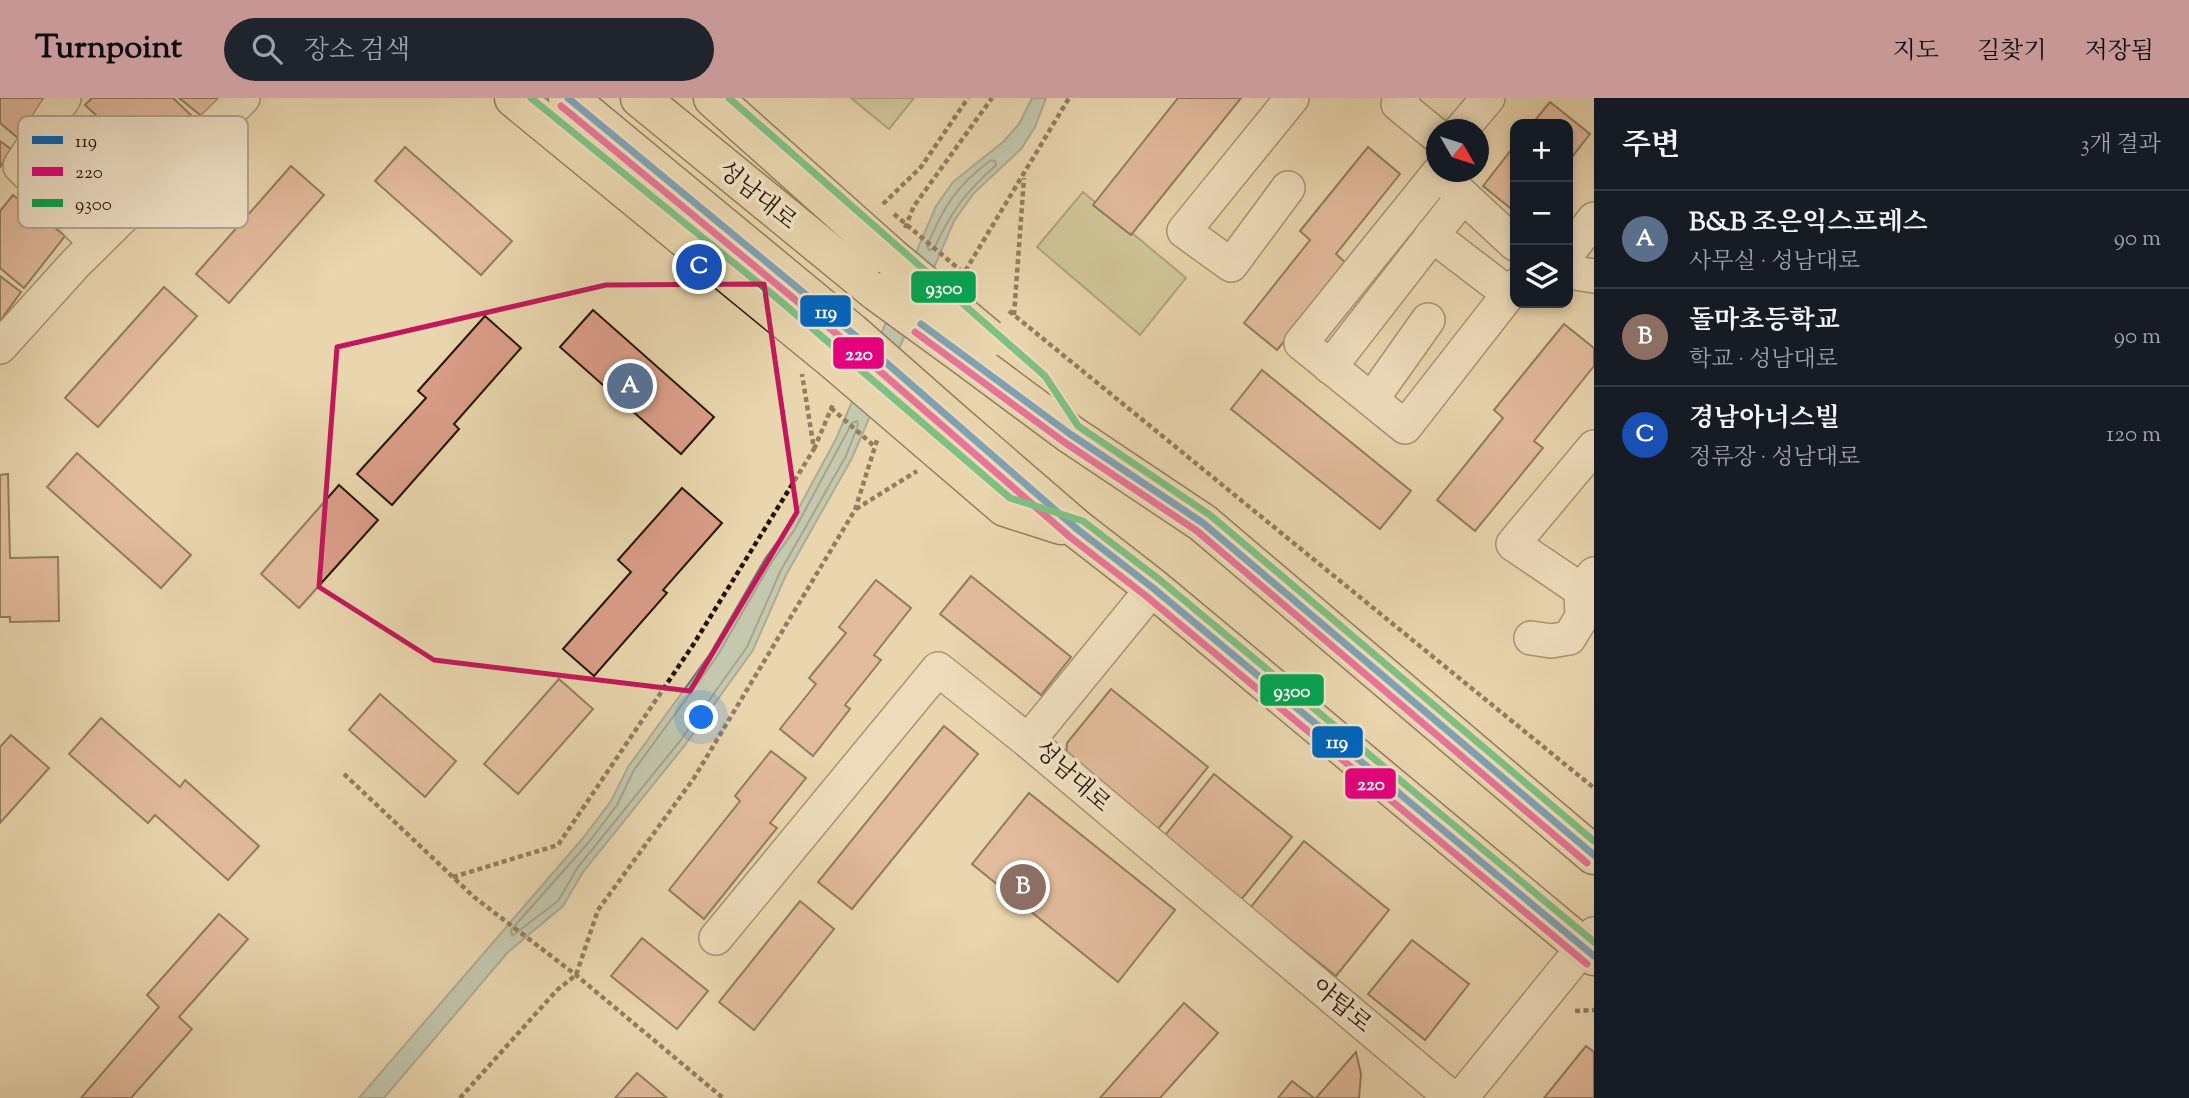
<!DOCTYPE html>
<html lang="ko">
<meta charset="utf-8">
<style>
body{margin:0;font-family:"Sorts Mill Goudy","Noto Serif KR",serif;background:#20242c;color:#f1f3f6}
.controls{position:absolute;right:21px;top:21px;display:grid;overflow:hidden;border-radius:14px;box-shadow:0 4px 10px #0003}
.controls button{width:63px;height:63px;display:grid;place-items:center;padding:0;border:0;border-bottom:2px solid #363941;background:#171b24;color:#f1f3f6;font:35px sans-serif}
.compass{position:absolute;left:1426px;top:21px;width:63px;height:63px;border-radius:50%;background:#171b24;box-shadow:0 4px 10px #0003;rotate:129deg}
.you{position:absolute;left:702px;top:620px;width:24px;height:24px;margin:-18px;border:5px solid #fff;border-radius:50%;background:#1a73e8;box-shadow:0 0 0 10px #1a73e833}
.badge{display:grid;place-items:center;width:46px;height:46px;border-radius:50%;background:#c59692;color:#fff;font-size:23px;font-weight:700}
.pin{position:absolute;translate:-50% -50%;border:4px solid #fff;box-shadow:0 2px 7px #0006}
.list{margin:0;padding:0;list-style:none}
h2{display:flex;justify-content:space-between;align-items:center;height:91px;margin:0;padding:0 28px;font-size:30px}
h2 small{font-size:23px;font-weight:400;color:#9ea1a6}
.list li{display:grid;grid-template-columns:46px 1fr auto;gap:21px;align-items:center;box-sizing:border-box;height:98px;padding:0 28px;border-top:2px solid #363941}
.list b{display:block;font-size:26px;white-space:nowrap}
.list p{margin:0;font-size:23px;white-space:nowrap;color:#9ea1a6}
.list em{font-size:23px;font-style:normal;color:#9ea1a6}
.icon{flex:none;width:38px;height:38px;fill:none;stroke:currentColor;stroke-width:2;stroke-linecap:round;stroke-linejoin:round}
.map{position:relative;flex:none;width:1594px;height:1000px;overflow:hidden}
header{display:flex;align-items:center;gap:42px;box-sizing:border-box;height:98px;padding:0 35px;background:#c59692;color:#111}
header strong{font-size:33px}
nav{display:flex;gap:38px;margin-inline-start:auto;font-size:24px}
.search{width:490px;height:63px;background:#20242c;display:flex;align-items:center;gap:18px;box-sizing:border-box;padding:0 24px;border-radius:38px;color:#9ea1a6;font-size:26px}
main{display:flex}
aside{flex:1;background:#171b24}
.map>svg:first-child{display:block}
</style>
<header>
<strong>Turnpoint</strong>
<div class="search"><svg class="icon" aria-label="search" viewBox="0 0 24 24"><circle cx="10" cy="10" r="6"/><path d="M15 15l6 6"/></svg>장소 검색</div>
<nav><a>지도</a><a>길찾기</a><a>저장됨</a></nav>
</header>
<main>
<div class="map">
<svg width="1594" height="1000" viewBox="0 0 1594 1000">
<rect width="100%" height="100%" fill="#e9d6ae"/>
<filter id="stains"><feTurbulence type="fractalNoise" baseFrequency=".00286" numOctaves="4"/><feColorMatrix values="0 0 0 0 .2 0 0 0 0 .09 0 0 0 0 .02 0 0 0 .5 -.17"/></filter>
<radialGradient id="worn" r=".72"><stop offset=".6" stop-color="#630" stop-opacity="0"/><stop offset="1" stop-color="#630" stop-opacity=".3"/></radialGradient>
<!-- green -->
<g fill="#b9bd88" stroke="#706944" stroke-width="2">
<path d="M 851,0 L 914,0 L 889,31 Z"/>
<path d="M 1083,94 L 1186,180 L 1140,237 L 1037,149 Z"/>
</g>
<!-- water -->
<path fill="#98b8b0" stroke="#6a776a" stroke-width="2" d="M 1032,0 L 1046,0 L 1035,29 L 1021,51 L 974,95 L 954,123 L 852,360 L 786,477 L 753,552 L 685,647 L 583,774 L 563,808 L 508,854 L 384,1000 L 359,1000 L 583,740 L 611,703 L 628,669 L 710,556 L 765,461 L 789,428 L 836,341 L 936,108 L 953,84 L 1003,44 L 1019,26 Z"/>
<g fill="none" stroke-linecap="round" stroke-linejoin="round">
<!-- shore -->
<g stroke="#5f6658" stroke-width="2">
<path d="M 991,62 L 995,63 L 996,67 C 965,95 951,113 934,151 L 929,152 L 927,148 C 944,108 956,88 991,62 Z"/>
<path d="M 857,323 L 858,327 L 846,358 L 780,474 L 747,549 L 680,643 L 578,769 L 558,803 L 512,838 L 511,832 L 589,744 L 617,707 L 634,672 L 716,560 L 771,465 L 795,431 L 852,325 Z"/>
</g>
</g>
<!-- building -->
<g fill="#db9e89" stroke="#261501" stroke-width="2">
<path d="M 0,0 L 50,0 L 18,40 L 0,25 Z"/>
<path d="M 92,0 L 173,0 L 194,20 L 150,67 L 85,7 Z"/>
<path d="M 179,0 L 228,0 L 209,24 Z"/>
<path d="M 1178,0 L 1241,0 L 1131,137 L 1093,107 Z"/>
<path d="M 1550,4 L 1590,36 L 1568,64 L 1568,26 L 1532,26 Z"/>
<path d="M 0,43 L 12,52 L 0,69 Z"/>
<path d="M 1515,47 L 1515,114 L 1483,88 Z"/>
<path d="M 405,49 L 512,143 L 481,177 L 375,83 Z"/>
<path d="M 1368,49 L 1400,76 L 1336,156 L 1347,166 L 1277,252 L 1244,225 L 1310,142 L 1300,133 Z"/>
<path d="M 291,68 L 324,97 L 229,205 L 196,176 Z"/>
<path d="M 13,97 L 65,138 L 24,190 L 0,170 L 0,113 Z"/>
<path d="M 0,178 L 21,194 L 0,223 Z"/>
<path d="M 164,189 L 197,218 L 98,329 L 65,300 Z"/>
<path d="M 593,212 L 714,319 L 681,356 L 560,249 Z"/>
<path d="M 485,218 L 521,250 L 454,326 L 459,331 L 392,407 L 357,376 L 426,300 L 418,293 Z"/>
<path d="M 1564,226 L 1594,250 L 1594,268 L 1534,343 L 1543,350 L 1475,433 L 1437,402 L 1503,320 L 1494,312 Z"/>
<path d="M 1262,272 L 1411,393 L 1380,431 L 1231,311 Z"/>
<path d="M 77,355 L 191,457 L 161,490 L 47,389 Z"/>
<path d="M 8,376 L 10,460 L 58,459 L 59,523 L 10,524 L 10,519 L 0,519 L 0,377 Z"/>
<path d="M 339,387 L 378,422 L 299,510 L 261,476 Z"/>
<path d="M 682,390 L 722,425 L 663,492 L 667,495 L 594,578 L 563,551 L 631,474 L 618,462 Z"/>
<path d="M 971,478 L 1071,559 L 1041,597 L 940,516 Z"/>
<path d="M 876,482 L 911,510 L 874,557 L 881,562 L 845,607 L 850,611 L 813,658 L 780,631 L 816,586 L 809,580 L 846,535 L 839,529 Z"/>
<path d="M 559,581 L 593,611 L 518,696 L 484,666 Z"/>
<path d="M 1111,591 L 1208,669 L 1154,736 L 1066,664 L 1067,645 Z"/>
<path d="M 380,596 L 456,663 L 425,699 L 349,632 Z"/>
<path d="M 101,620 L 180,689 L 185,682 L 259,748 L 228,782 L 155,717 L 148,725 L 69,656 Z"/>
<path d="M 944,628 L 978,656 L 852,811 L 818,784 Z"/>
<path d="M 11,637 L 49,670 L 0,725 L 0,649 Z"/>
<path d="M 771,653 L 806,680 L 770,725 L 777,730 L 704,821 L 669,792 L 740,703 L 735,698 Z"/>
<path d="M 1214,676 L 1292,739 L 1240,803 L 1163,740 Z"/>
<path d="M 1029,695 L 1175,812 L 1118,884 L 972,766 Z"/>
<path d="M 1304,743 L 1389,812 L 1336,878 L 1250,810 Z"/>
<path d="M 800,803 L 834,831 L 754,932 L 719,904 Z"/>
<path d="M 219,816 L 248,841 L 179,919 L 192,931 L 131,1000 L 81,1000 L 159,909 L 147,897 Z"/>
<path d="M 642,840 L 708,893 L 677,931 L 611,878 Z"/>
<path d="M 1412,842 L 1469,886 L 1425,942 L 1368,896 Z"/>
<path d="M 1184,905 L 1218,935 L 1160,1000 L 1100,1000 Z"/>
<path d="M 1586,948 L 1594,954 L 1594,1000 L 1544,1000 Z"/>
<path d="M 1356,954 L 1361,976 L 1359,1000 L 1316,1000 Z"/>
<path d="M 637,975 L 667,1000 L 615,1000 Z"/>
<path d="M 1292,983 L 1314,1000 L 1278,1000 Z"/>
</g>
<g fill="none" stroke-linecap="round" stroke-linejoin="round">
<defs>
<g id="minor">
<path d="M 64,0 L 20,68 L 96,145"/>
<path d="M 1403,0 L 1398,6 L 1436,37"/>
<path d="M 1461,32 L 1488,0"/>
<path d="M 1439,74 L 1301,245 L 1405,329 L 1515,188"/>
<path d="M 1448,84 L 1515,146"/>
<path d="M 1288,90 L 1231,167 L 1184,133 L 1292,0"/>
<path d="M 1432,137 L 1509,196"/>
<path d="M 1568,155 L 1594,121"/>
<path d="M 1568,174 L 1594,178"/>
<path d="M 0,249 L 76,165 L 243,0"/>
<path d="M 1330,269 L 1463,98"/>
<path d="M 1372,301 L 1428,222"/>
<path d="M 1594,349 L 1513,446 L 1581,492 L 1594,476"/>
<path d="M 1153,490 L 1028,643 L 1452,1000"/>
<path d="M 1531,540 L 1551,543 L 1569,540 L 1582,519 L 1581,492"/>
<path d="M 716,840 L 938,571 L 1028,643"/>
<path d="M 1461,1000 L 1594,836"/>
</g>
<g id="major">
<path d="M 514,0 L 836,264"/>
<path d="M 568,0 L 851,234"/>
<path d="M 640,0 L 877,194"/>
<path d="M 713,0 L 891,159"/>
<path d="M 973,264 L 1070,336 L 1203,425 L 1594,757"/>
<path d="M 944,316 L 1077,431 L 1153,490 L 1594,858"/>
<path d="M 928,343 L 1005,409 L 1061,427"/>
</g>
</defs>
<!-- minor casing -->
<use href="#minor" stroke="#57452c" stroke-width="36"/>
<!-- major casing -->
<use href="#major" stroke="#261501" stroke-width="41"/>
<!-- path -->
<g stroke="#261501" stroke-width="4.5" stroke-dasharray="5 3.5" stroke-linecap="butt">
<path d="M 883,106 L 921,69 L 968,0"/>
<path d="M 905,130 L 914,108 L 992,0"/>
<path d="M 961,180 L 1069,0"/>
<path d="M 1009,213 L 1594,690"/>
<path d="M 1014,217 L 1024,80"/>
<path d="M 831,310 L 873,347"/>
<path d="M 814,351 L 834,304"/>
<path d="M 856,411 L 917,373"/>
<path d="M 344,676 L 474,799 L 576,877 L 723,1000"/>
<path d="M 453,779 L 558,747 L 693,547 L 814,351 L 802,276"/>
<path d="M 1575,913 L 1594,912"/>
<path d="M 460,1000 L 557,892 L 576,877 L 598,812 L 694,680 L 855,412 L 878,339"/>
</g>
<!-- minor -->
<use href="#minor" stroke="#f1e4ca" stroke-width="33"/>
<!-- major -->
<use href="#major" stroke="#e9d6ae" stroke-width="38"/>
<defs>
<g id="major-bridge">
<path d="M 891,159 L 988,240"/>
<path d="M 877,194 L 973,264"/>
<path d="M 851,234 L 944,316"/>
<path d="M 836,264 L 928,343"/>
</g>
</defs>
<!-- major-bridge casing -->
<use href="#major-bridge" stroke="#261501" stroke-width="41" stroke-linecap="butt"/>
<!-- path-bridge -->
<path stroke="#261501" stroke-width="4.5" stroke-dasharray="5 3.5" stroke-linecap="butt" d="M 894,116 L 960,172"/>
<!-- major-bridge -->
<use href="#major-bridge" stroke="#e9d6ae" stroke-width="38"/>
<defs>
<g id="bus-1">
<path d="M 568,0 L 851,234 L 1077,431 L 1153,490 L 1594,858"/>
<path d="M 921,226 L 1070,336 L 1203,425 L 1594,757"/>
</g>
<g id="bus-2">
<path d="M 561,8 L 844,242 L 1070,439 L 1146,498 L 1587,866"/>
<path d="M 915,234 L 1064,344 L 1197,433 L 1587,765"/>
</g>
<g id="bus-3">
<path d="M 531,0 L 778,201 L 1010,400 L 1083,423 L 1160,482 L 1594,844"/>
<path d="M 729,0 L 1045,278 L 1078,328 L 1210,417 L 1594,743"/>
</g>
</defs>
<!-- bus-1 casing -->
<use href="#bus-1" stroke="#f1e4ca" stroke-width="12"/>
<!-- bus-2 casing -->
<use href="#bus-2" stroke="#f1e4ca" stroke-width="12"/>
<!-- bus-3 casing -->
<use href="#bus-3" stroke="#f1e4ca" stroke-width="12"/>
<!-- bus-1 -->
<use href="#bus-1" stroke="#0065bd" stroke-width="7"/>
<!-- bus-2 -->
<use href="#bus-2" stroke="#e5007d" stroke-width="7"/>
<!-- bus-3 -->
<use href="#bus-3" stroke="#00a651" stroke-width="7"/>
</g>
<!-- marked area -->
<path d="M0 0H1594V1000H0ZM 764,186 L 797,414 L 690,593 L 434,562 L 319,489 L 337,249 L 606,187 Z" fill="#e9d6ae" fill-opacity=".55" fill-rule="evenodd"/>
<path fill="none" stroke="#c2185b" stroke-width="5" stroke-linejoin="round" d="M 764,186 L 797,414 L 690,593 L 434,562 L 319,489 L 337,249 L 606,187 Z"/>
<g text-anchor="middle" stroke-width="7" stroke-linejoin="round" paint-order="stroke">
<!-- street labels -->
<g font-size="24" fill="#261501" stroke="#f1e4ca">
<text transform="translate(758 97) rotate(39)" y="8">성남대로</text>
<text transform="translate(1073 678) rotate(42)" y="8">성남대로</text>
<text transform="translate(1342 907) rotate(40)" y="8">야탑로</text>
</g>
</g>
<!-- legend -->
<rect x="18" y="18" width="230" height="112" rx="10" fill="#f1e4ca" stroke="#b4a68e" stroke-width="2"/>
<rect x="32" y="38" width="31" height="8" fill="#0065bd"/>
<rect x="32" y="69" width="31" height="9" fill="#e5007d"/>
<rect x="32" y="101" width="31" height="8" fill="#00a651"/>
<g font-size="19" fill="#261501">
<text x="75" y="49">119</text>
<text x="75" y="80">220</text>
<text x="75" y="112">9300</text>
</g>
<g stroke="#f1e4ca" stroke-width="2.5">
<rect x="910" y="172" width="67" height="34" rx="7" fill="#00a651"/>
<rect x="799" y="196" width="53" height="34" rx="7" fill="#0065bd"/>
<rect x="832" y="238" width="53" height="34" rx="7" fill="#e5007d"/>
<rect x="1259" y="575" width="66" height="34" rx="7" fill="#00a651"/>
<rect x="1311" y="627" width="53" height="34" rx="7" fill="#0065bd"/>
<rect x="1344" y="669" width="53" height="33" rx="7" fill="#e5007d"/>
</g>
<g font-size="19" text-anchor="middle" font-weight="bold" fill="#fff">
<text x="944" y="196">9300</text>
<text x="826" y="220">119</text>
<text x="859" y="262">220</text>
<text x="1292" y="599">9300</text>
<text x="1337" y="650">119</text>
<text x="1371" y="692">220</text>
</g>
<rect width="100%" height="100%" filter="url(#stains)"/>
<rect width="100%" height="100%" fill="url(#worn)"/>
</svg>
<div class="controls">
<button>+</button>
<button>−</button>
<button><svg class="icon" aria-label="layers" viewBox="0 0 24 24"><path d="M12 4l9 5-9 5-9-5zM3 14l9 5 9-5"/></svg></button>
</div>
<svg class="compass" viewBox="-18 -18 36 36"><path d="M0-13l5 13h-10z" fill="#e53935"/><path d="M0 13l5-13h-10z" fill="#9ea1a6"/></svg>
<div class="you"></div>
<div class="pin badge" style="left:630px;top:288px;background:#5c6f8a">A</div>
<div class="pin badge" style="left:1023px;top:789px;background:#8d6e63">B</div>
<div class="pin badge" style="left:699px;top:169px;background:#1a4fb4">C</div>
</div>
<aside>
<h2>주변<small>3개 결과</small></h2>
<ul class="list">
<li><span class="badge" style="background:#5c6f8a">A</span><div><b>B&amp;B 조은익스프레스</b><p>사무실 · 성남대로</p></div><em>90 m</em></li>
<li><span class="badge" style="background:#8d6e63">B</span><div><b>돌마초등학교</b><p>학교 · 성남대로</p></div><em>90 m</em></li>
<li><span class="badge" style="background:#1a4fb4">C</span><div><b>경남아너스빌</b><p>정류장 · 성남대로</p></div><em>120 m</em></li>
</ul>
</aside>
</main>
